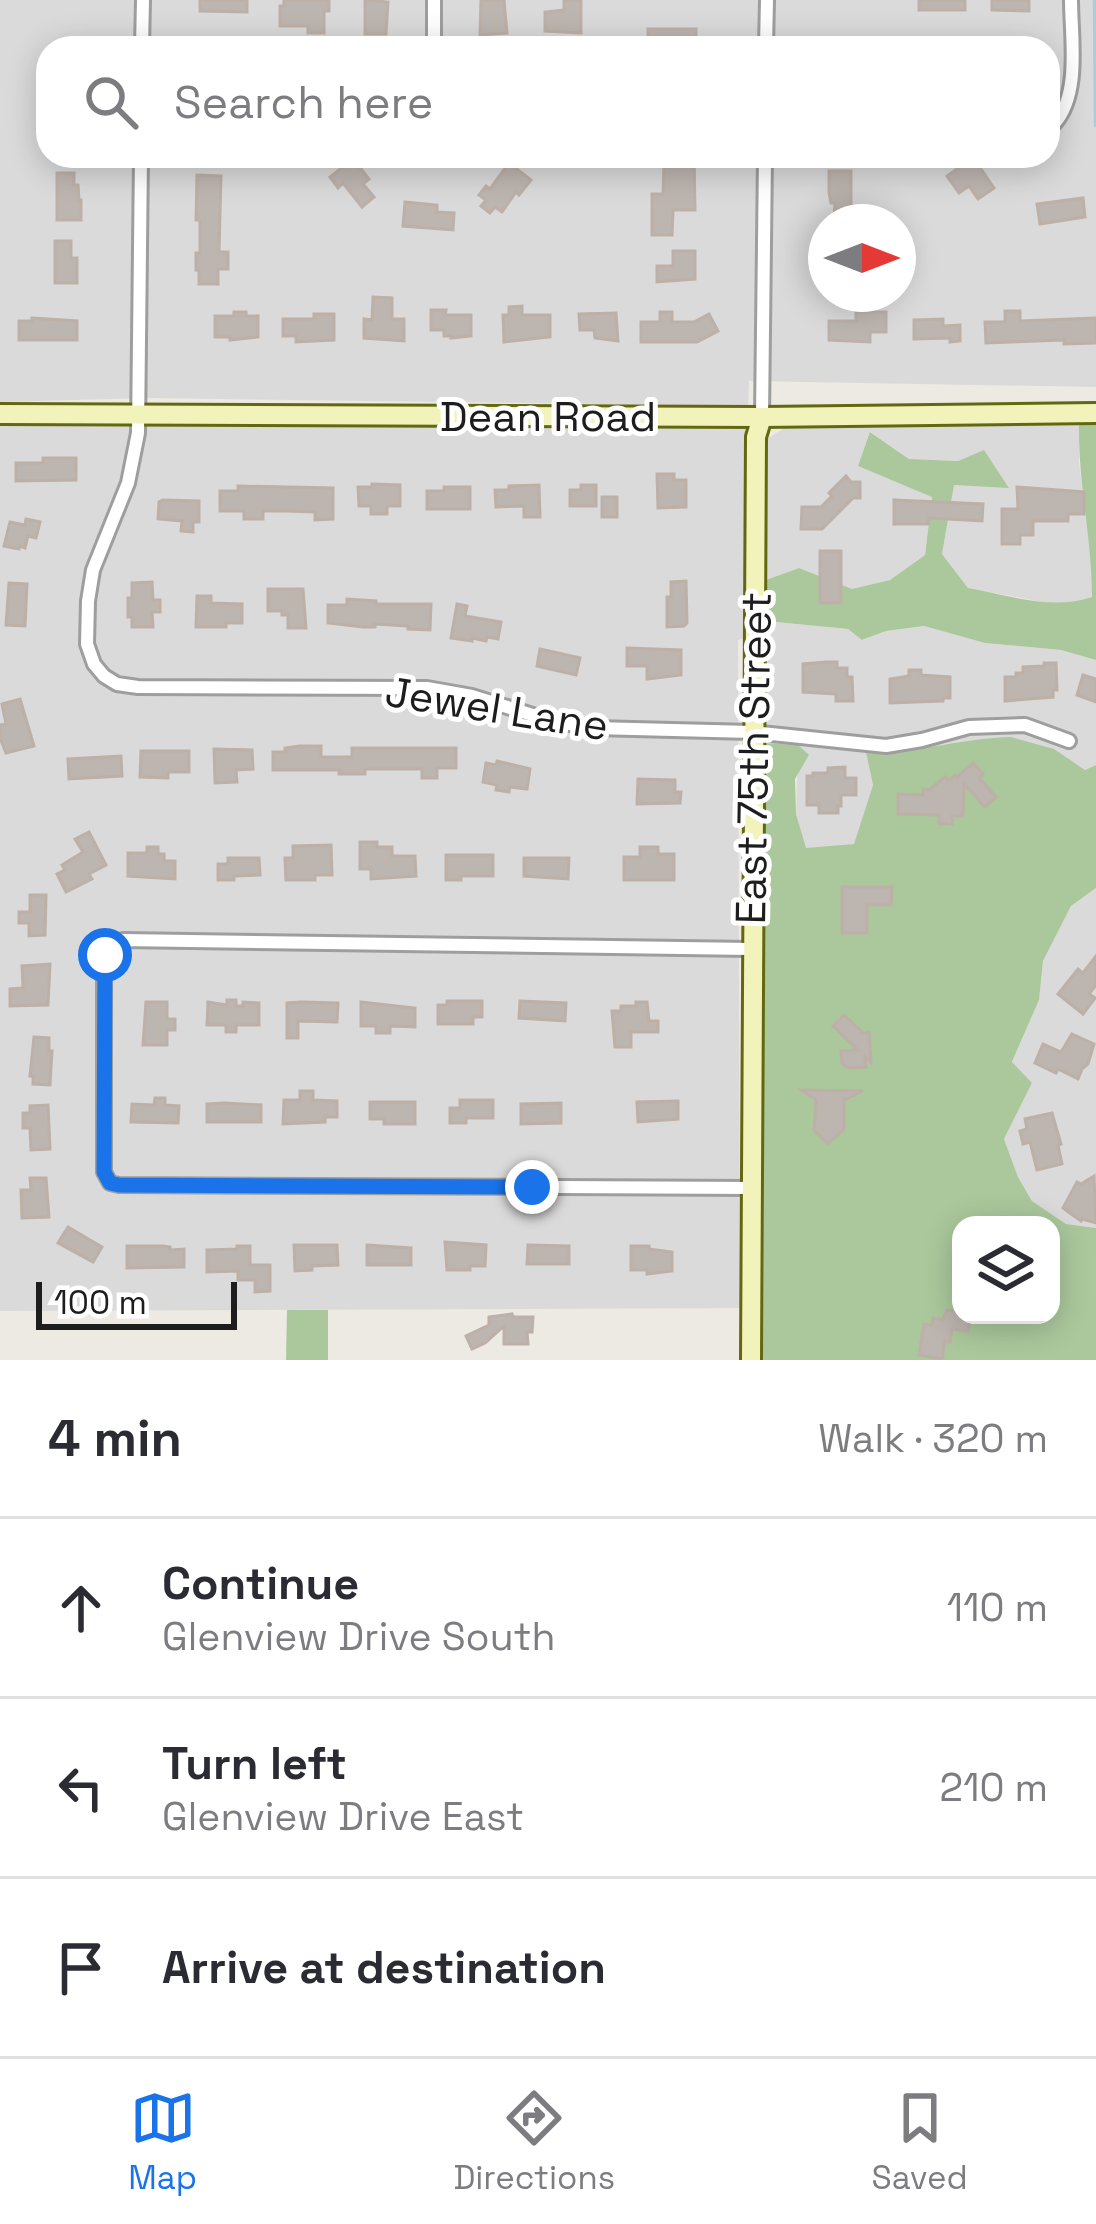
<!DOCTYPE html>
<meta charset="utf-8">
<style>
body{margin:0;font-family:"Space Grotesk",sans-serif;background:#f2f2f3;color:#2b2b33}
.controls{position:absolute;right:36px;bottom:36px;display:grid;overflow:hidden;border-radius:24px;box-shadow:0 6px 30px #0003}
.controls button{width:108px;height:108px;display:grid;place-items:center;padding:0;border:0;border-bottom:3px solid #e1e1e2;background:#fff;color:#2b2b33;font:60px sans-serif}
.compass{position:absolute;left:808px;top:204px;width:108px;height:108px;border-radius:50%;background:#fff;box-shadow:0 6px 30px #0003;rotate:90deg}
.scale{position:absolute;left:36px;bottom:30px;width:201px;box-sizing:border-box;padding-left:12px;border:6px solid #1d1d1d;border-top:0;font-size:33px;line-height:42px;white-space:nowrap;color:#1d1d1d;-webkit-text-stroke:9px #fff;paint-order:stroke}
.stop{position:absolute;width:36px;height:36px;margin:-27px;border:9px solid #1a73e8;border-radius:50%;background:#fff}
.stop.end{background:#1a73e8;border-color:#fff;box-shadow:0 3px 12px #0008}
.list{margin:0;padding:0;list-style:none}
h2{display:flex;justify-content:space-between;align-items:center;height:156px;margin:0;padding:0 48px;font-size:51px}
h2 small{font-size:39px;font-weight:400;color:#7c7c81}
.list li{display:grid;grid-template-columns:78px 1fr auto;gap:36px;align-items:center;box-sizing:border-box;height:180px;padding:0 48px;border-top:3px solid #e1e1e2}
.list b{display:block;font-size:45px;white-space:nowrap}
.list p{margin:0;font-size:39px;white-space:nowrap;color:#7c7c81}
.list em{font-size:39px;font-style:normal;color:#7c7c81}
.icon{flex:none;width:66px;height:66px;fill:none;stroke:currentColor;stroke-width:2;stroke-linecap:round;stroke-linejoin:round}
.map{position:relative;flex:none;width:1096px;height:1360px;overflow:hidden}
.search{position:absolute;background:#fff;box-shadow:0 6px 30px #0003;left:36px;right:36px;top:36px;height:132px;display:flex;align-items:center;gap:30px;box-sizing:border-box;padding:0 42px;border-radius:36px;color:#7c7c81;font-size:45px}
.sheet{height:696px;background:#fff}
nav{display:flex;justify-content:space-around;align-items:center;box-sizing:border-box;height:168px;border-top:3px solid #e1e1e2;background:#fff;font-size:33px;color:#7c7c81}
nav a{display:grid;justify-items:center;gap:6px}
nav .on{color:#1a73e8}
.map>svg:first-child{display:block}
</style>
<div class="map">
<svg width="1096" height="1360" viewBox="0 0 1096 1360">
<rect width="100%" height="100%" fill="#ede9e3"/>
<!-- residential -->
<g fill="#dbdada" fill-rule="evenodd">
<path d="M 0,0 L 1096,0 L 1096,387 L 749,381 L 748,406 L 147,398 L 0,402 ZM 48,48 L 1048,48 L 1048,156 L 48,156 ZM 826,222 L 898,222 L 898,294 L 826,294 Z"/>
<path d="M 0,423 L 745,427 L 744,638 L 738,640 L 740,1308 L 0,1311 Z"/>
<path d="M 789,425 L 1079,425 L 1079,462 L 1092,561 L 1092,597 L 1075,603 L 1047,603 L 968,588 L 942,554 L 954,484 L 1008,486 L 984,451 L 958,461 L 909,459 L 871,432 L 858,466 L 932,496 L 925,555 L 890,580 L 852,590 L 799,568 L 766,580 L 767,439 Z"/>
<path d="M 766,621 L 848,629 L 863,640 L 886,631 L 924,626 L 985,643 L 1061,650 L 1096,660 L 1096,765 L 1085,770 L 1053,749 L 867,752 L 873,785 L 854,845 L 805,849 L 796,814 L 798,745 L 765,743 Z"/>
<path d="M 1096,888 L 1096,1228 L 1066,1224 L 1032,1201 L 1018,1177 L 1004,1139 L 1032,1083 L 1012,1063 L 1039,1000 L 1043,961 L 1071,906 Z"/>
</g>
<!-- forest -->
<g fill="#abc89c" fill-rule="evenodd">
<path d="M 1079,425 L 1096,425 L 1096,660 L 1061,650 L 985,643 L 924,626 L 886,631 L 862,640 L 848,629 L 766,621 L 766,580 L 799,568 L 852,589 L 890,580 L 925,555 L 932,497 L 858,466 L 870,432 L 909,459 L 958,461 L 984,450 L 1009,488 L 954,485 L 942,554 L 968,588 C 1008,595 1052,611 1092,597 C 1092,539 1078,483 1079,425 Z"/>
<path d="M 1011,737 L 1054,749 L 1085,770 L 1096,765 L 1096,888 L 1071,906 L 1043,961 L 1039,1000 L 1012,1062 L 1032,1083 L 1004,1139 L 1018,1177 L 1032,1201 L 1066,1224 L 1096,1228 L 1096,1360 L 763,1360 L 765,743 L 798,745 L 809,755 L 795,779 L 796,814 L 806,848 L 854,844 L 873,785 L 866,752 C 917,754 961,738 1011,737 ZM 961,1225 L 1051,1225 L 1051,1315 L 961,1315 Z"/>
<path d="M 287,1310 L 328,1310 L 328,1360 L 286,1360 Z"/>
</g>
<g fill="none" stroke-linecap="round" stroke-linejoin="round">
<!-- stream -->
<path stroke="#a8ced7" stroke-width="4.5" d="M 1095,0 L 1096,125"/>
</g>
<!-- building -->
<g fill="#bdb5b0" stroke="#bdb0a7" stroke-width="3">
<path d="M 200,0 L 247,0 L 247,12 L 200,11 Z"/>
<path d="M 284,0 L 329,0 L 329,11 L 324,11 L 324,33 L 308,33 L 308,26 L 280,26 L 280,6 L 284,6 Z"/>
<path d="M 365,0 L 388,2 L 386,34 L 365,34 Z"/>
<path d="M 481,0 L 504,0 L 507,33 L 480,35 Z"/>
<path d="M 564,0 L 581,0 L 581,33 L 545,31 L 545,12 L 564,10 Z"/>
<rect x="919" y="0" width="46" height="10"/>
<path d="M 992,0 L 1029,0 L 1029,11 L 992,10 Z"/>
<path d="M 648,29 L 696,29 L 696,45 L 655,48 L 655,41 L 648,41 Z"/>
<path d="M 673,156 L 694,156 L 695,210 L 673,210 L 672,235 L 652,235 L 652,194 L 663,194 L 664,167 L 668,167 L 668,161 L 673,162 Z"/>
<path d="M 961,156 L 972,156 L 994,188 L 978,199 L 969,186 L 959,193 L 947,176 L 957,169 L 953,162 Z"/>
<path d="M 353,159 L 369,179 L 363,184 L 374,197 L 362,207 L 343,183 L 338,188 L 330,177 Z"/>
<path d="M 509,163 L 531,180 L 519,195 L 516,192 L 502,212 L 495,207 L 490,213 L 481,206 L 486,200 L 479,195 L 486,186 L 490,189 Z"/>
<path d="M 829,171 L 851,171 L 851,217 L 834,217 L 835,203 L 831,203 L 829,192 Z"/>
<path d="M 57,173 L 74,173 L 74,185 L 78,185 L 79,200 L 81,200 L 81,220 L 57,220 Z"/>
<path d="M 197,175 L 221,176 L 219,252 L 228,252 L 228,269 L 218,269 L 218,284 L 199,284 L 199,270 L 196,270 L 196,253 L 200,253 L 200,220 L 196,220 Z"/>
<path d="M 1083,198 L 1085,217 L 1040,224 L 1037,204 Z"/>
<path d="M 405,202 L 437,205 L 437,212 L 454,213 L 453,230 L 403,226 Z"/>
<path d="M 55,241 L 71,241 L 71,258 L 77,258 L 77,283 L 55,283 Z"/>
<path d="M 673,251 L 695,251 L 695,279 L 657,282 L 657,266 L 673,266 Z"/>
<path d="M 373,297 L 392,298 L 392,319 L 404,319 L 404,341 L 364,338 L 364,319 L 372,320 Z"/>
<path d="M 522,306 L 522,315 L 550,315 L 550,337 L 504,342 L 503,315 L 509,315 L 509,307 Z"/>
<path d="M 431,310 L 446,310 L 445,315 L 471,315 L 471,336 L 451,338 L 451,336 L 444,336 L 444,330 L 431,330 Z"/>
<path d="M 1005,311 L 1020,311 L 1020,321 L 1096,318 L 1096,343 L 1064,344 L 1064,340 L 986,343 L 985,322 L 1005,322 Z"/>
<path d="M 234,312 L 246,312 L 246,316 L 258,316 L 258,337 L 230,340 L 230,337 L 215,337 L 215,316 L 234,316 Z"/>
<path d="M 660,312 L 672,312 L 672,322 L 694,322 L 709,314 L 718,331 L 697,342 L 641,342 L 641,322 L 660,322 Z"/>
<path d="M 856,312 L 886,312 L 886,332 L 870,332 L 870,342 L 829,340 L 829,321 L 856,321 Z"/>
<path d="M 616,313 L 618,341 L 595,338 L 594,330 L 580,330 L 579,314 Z"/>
<path d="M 314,314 L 334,314 L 334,340 L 296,342 L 296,336 L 283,336 L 283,319 L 314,319 Z"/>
<path d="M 32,318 L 77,321 L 77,340 L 19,340 L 19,321 L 32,321 Z"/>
<path d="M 943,319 L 943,326 L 960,325 L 960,341 L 950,342 L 950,338 L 914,339 L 914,320 Z"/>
<path d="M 43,458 L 76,458 L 76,480 L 16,481 L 16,463 L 43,463 Z"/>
<path d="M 657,474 L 674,474 L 674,480 L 686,480 L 686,507 L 658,508 Z"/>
<path d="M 846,476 L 851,482 L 860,482 L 860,498 L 853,498 L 822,529 L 801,529 L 802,507 L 821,507 L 832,496 L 829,493 Z"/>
<path d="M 372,484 L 400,485 L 400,506 L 387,506 L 387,514 L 371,514 L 371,506 L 359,506 L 358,487 L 372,487 Z"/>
<path d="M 539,485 L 540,517 L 524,517 L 524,506 L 496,507 L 495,490 L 509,490 L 509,486 Z"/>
<path d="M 581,485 L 596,485 L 596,506 L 570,506 L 570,490 L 581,490 Z"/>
<path d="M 238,486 L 333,488 L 333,519 L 315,520 L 315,512 L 286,511 L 263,511 L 263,519 L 244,519 L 244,511 L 220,511 L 220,491 L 238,491 Z"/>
<path d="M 444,487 L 470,487 L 470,509 L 427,509 L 427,491 L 444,491 Z"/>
<path d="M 1017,487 L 1084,492 L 1084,514 L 1068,514 L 1068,521 L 1033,521 L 1033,535 L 1020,535 L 1020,544 L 1002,544 L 1002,509 L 1018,509 Z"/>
<rect x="602" y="497" width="15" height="20"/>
<path d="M 163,500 L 199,501 L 199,522 L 193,522 L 193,532 L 181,531 L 182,521 L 158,519 L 159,502 Z"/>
<path d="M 894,500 L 983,504 L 982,521 L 929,518 L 928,524 L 894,524 Z"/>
<path d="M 26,519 L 40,522 L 36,538 L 28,536 L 25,548 L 20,546 L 19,549 L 4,546 L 10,522 L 25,525 Z"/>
<rect x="820" y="551" width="21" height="52"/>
<path d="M 686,581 L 687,623 L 684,626 L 667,627 L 667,597 L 671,597 L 671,582 Z"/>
<path d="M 152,582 L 153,600 L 160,600 L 160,612 L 152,612 L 153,627 L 132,627 L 132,617 L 128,617 L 128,598 L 132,598 L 132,583 Z"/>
<path d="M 9,583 L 27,584 L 25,626 L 6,625 Z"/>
<path d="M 268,589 L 303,589 L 306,628 L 288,628 L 288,615 L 282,615 L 282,611 L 268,611 Z"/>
<path d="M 197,596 L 211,596 L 211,603 L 242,604 L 242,623 L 226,623 L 226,627 L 196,627 Z"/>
<path d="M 347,599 L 376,601 L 376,604 L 431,604 L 430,630 L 408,629 L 408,626 L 375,624 L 375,627 L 363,627 L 328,623 L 328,605 L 347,605 Z"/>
<path d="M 457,604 L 467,606 L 465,616 L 501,622 L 498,639 L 487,637 L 486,641 L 472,638 L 472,641 L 451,638 Z"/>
<path d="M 627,648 L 681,650 L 681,675 L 647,679 L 647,666 L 627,666 Z"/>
<path d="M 540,649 L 580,658 L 576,675 L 537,666 Z"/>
<path d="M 826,662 L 837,662 L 837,668 L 847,668 L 847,677 L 852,677 L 853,701 L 836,701 L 836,694 L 803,692 L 803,664 Z"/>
<path d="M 1044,663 L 1056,663 L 1057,690 L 1053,690 L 1053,697 L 1005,701 L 1005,677 L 1016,677 L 1016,673 L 1023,673 L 1023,667 L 1044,666 Z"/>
<path d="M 909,670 L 921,670 L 921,675 L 950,677 L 950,698 L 943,698 L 943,701 L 890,703 L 890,679 L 909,676 Z"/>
<path d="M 1083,675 L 1096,679 L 1096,702 L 1077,695 Z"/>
<path d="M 20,699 L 34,746 L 6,753 L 0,738 L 0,725 L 6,724 L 2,704 Z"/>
<path d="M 300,746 L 321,746 L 321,757 L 352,757 L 352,748 L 456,748 L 456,768 L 437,768 L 437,778 L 422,778 L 422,769 L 365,769 L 365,774 L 339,774 L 339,770 L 273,770 L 273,752 L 285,752 L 285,748 Z"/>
<path d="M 214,749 L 252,750 L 253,769 L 236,770 L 237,782 L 215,783 Z"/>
<path d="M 141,751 L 189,751 L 189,772 L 168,772 L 168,778 L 140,777 Z"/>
<path d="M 121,756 L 122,776 L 69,779 L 68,759 Z"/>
<path d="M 497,761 L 530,769 L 527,789 L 510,787 L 509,792 L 496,790 L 497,785 L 483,782 L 486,763 L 496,765 Z"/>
<path d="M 973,763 L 983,774 L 979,778 L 996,797 L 985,807 L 964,784 L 963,816 L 952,816 L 952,824 L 939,824 L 939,815 L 898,814 L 898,794 L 923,795 L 923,789 L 929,790 L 945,777 L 948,781 L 955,775 L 957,777 Z"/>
<path d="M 845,767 L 845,778 L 856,778 L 856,795 L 841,795 L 841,806 L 838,806 L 838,813 L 819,813 L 819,805 L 807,805 L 807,776 L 813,776 L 813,773 L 828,773 L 828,768 Z"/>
<path d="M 638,779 L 675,780 L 675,792 L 681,792 L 680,803 L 637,804 Z"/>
<path d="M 89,832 L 106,865 L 89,874 L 92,879 L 66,892 L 57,874 L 65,870 L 62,865 L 83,852 L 75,839 Z"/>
<path d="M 360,842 L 377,842 L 377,847 L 392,847 L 392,856 L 415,856 L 416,876 L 371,879 L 371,869 L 360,869 Z"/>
<path d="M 331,845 L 332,875 L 315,875 L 315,880 L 286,880 L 285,858 L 293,858 L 293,846 Z"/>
<path d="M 147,847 L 158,847 L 158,854 L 164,854 L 164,861 L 175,861 L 175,879 L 128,876 L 128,853 L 147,853 Z"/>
<path d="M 640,847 L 658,847 L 658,854 L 674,854 L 674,880 L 624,880 L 624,857 L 640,857 Z"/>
<path d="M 446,855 L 493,855 L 493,876 L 461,876 L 461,880 L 446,880 Z"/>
<path d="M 228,858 L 259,858 L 260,875 L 234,876 L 234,880 L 218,880 L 218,864 L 228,864 Z"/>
<path d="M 524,858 L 569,858 L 568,879 L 524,876 Z"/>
<path d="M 842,887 L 892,887 L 891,905 L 867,905 L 867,933 L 842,933 Z"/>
<path d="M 30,895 L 46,895 L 45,935 L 29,936 L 29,923 L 19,923 L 19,912 L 30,912 Z"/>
<path d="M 1096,956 L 1096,985 L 1089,994 L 1095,998 L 1083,1014 L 1058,994 L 1078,969 L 1083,973 Z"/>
<path d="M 50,964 L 48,1005 L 10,1006 L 10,989 L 23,988 L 22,966 Z"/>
<path d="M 227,1000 L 236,1000 L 236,1006 L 243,1006 L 243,1002 L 259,1003 L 259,1025 L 236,1025 L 236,1032 L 226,1032 L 226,1025 L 207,1025 L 208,1002 L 227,1005 Z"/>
<path d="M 447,1001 L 482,1001 L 482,1017 L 473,1017 L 473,1024 L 438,1024 L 438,1005 L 447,1005 Z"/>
<path d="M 520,1001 L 566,1003 L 565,1021 L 519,1018 Z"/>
<path d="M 146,1002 L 167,1002 L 167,1019 L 175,1019 L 175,1030 L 167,1030 L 167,1045 L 143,1045 Z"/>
<path d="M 301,1002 L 338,1003 L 337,1022 L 298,1021 L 298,1038 L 287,1038 L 287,1003 Z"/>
<path d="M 361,1002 L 415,1008 L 415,1027 L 390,1026 L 390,1033 L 376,1033 L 376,1026 L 361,1026 Z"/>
<path d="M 636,1002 L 647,1002 L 649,1021 L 658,1021 L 658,1032 L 631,1032 L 631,1047 L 615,1047 L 612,1011 L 621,1011 L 621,1006 L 636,1006 Z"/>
<path d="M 844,1015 L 863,1033 L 869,1032 L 871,1062 L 865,1057 L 866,1067 L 847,1068 L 842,1063 L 841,1051 L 858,1050 L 833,1026 Z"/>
<path d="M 1072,1034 L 1094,1044 L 1088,1064 L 1082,1069 L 1078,1079 L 1058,1069 L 1056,1073 L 1035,1063 L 1043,1044 L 1061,1052 Z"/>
<path d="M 34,1037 L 49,1038 L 49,1051 L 52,1051 L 50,1085 L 33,1084 L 33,1076 L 30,1076 Z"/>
<path d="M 801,1090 L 863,1091 L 844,1100 L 844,1129 L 828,1144 L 814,1130 L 816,1100 Z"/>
<path d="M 300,1091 L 313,1091 L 313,1100 L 337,1101 L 337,1117 L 325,1117 L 325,1122 L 283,1124 L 284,1100 L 300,1100 Z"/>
<path d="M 155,1098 L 165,1098 L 165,1105 L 179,1106 L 178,1123 L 131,1122 L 132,1104 L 154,1105 Z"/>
<path d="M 460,1100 L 493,1100 L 493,1118 L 466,1118 L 466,1123 L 450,1123 L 450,1108 L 460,1108 Z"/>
<path d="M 678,1101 L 678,1119 L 638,1122 L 637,1102 Z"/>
<path d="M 370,1102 L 415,1102 L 415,1124 L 384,1124 L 384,1119 L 370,1119 Z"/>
<path d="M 225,1103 L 261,1105 L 261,1122 L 207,1122 L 207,1104 Z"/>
<path d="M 561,1103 L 561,1123 L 521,1124 L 521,1104 Z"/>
<path d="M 48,1105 L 50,1149 L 31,1150 L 30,1128 L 23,1128 L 23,1113 L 30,1113 L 30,1106 Z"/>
<path d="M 1052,1113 L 1061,1144 L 1058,1145 L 1062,1164 L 1037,1170 L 1030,1142 L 1023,1144 L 1020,1131 L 1027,1129 L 1025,1119 Z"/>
<path d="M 1094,1176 L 1096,1223 L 1082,1219 L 1081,1221 L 1063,1208 L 1077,1182 L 1081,1184 Z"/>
<path d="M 30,1178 L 46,1178 L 49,1217 L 22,1218 L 21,1190 L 31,1190 Z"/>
<path d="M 68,1227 L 102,1247 L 93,1262 L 58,1243 Z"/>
<path d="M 445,1242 L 486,1245 L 485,1266 L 470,1266 L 470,1270 L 447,1270 Z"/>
<path d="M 294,1245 L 337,1245 L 338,1265 L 312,1266 L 312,1270 L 295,1271 Z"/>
<path d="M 367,1245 L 411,1248 L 411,1265 L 367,1265 Z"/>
<path d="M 528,1245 L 569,1246 L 569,1264 L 527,1264 Z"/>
<path d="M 127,1246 L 163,1246 L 170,1247 L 170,1250 L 184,1249 L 184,1267 L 127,1268 Z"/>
<path d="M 237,1246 L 250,1246 L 250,1265 L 270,1265 L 270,1291 L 255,1292 L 255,1280 L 238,1280 L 238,1271 L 207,1272 L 207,1250 L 237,1249 Z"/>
<path d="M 631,1246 L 649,1246 L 649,1249 L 672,1252 L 672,1271 L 647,1274 L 647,1270 L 631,1270 Z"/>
<path d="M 947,1310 L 961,1312 L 961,1315 L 971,1315 L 968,1331 L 952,1329 L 950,1342 L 945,1341 L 942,1359 L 919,1355 L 924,1324 L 932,1325 L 933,1318 L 943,1320 Z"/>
<path d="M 512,1314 L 513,1317 L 533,1317 L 532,1332 L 527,1332 L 528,1344 L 504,1344 L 504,1326 L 485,1343 L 472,1349 L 466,1336 L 489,1325 L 489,1317 Z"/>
</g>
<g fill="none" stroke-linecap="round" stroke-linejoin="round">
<defs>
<g id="street">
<path d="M 142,48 L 143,0"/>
<path d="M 434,48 L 434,0"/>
<path d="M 766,48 L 767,0"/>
<path d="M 1054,124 C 1081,94 1071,38 1071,0"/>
<path d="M 141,156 L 138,433 L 128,483 L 93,570 L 88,601 L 87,644 L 94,664 L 104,676 L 117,684 L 138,687 L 427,688 L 472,696 L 552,721 L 594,728 L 752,732 L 886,746 L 922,740 L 969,727 L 1025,725 L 1069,741"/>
<path d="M 762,417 L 765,156"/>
<path d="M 751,949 L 123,940 L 112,945 L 104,958 L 104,1172 L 110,1183 L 119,1185 L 752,1188"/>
</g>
<g id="secondary">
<path d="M 0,414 L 762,417 L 1096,413"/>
<path d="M 751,1360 L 756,437 L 762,417"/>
</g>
</defs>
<!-- street casing -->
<use href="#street" stroke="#9e9e9e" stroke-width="18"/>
<!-- secondary casing -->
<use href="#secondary" stroke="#62680f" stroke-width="24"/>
<!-- street -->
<use href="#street" stroke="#fff" stroke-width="12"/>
<!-- secondary -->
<use href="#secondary" stroke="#f2f3bb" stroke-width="18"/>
</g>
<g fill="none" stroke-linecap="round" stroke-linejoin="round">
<!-- route -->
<path stroke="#1a73e8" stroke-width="15" d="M 105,955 L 104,1172 L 110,1183 L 119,1185 L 532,1187"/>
</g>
<g text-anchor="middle" stroke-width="10" stroke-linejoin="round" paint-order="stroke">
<!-- street labels -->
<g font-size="42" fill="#1d1d1d" stroke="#fff">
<text x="548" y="431">Dean Road</text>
<text transform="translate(497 708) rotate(9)" y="15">Jewel Lane</text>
<text transform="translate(753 758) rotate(-89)" y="15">East 75th Street</text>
</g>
</g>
</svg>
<div class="controls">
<button><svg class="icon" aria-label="layers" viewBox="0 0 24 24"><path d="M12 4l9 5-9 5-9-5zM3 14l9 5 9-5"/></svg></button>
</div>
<svg class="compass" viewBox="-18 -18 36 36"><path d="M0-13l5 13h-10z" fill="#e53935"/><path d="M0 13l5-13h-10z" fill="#7c7c81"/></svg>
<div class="scale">100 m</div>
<div class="stop" style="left:105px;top:955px"></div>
<div class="stop end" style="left:532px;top:1187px"></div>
<div class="search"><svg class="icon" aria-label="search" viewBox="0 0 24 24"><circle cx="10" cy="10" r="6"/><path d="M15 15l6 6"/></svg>Search here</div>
</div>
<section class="sheet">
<h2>4 min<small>Walk · 320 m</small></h2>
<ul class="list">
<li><svg class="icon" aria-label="ahead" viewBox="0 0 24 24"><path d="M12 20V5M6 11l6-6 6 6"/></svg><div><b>Continue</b><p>Glenview Drive South</p></div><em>110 m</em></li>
<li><svg class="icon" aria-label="left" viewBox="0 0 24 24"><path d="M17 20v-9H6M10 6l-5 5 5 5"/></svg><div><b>Turn left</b><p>Glenview Drive East</p></div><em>210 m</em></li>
<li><svg class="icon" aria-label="arrive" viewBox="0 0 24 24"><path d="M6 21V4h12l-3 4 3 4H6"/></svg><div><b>Arrive at destination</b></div></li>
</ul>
</section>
<nav>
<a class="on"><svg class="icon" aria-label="map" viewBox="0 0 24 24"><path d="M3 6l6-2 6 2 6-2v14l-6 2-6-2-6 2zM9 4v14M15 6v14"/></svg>Map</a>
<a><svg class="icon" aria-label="directions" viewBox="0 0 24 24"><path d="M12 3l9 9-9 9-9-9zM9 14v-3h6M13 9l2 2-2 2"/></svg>Directions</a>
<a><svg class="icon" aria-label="saved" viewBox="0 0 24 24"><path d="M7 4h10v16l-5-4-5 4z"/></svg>Saved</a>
</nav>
